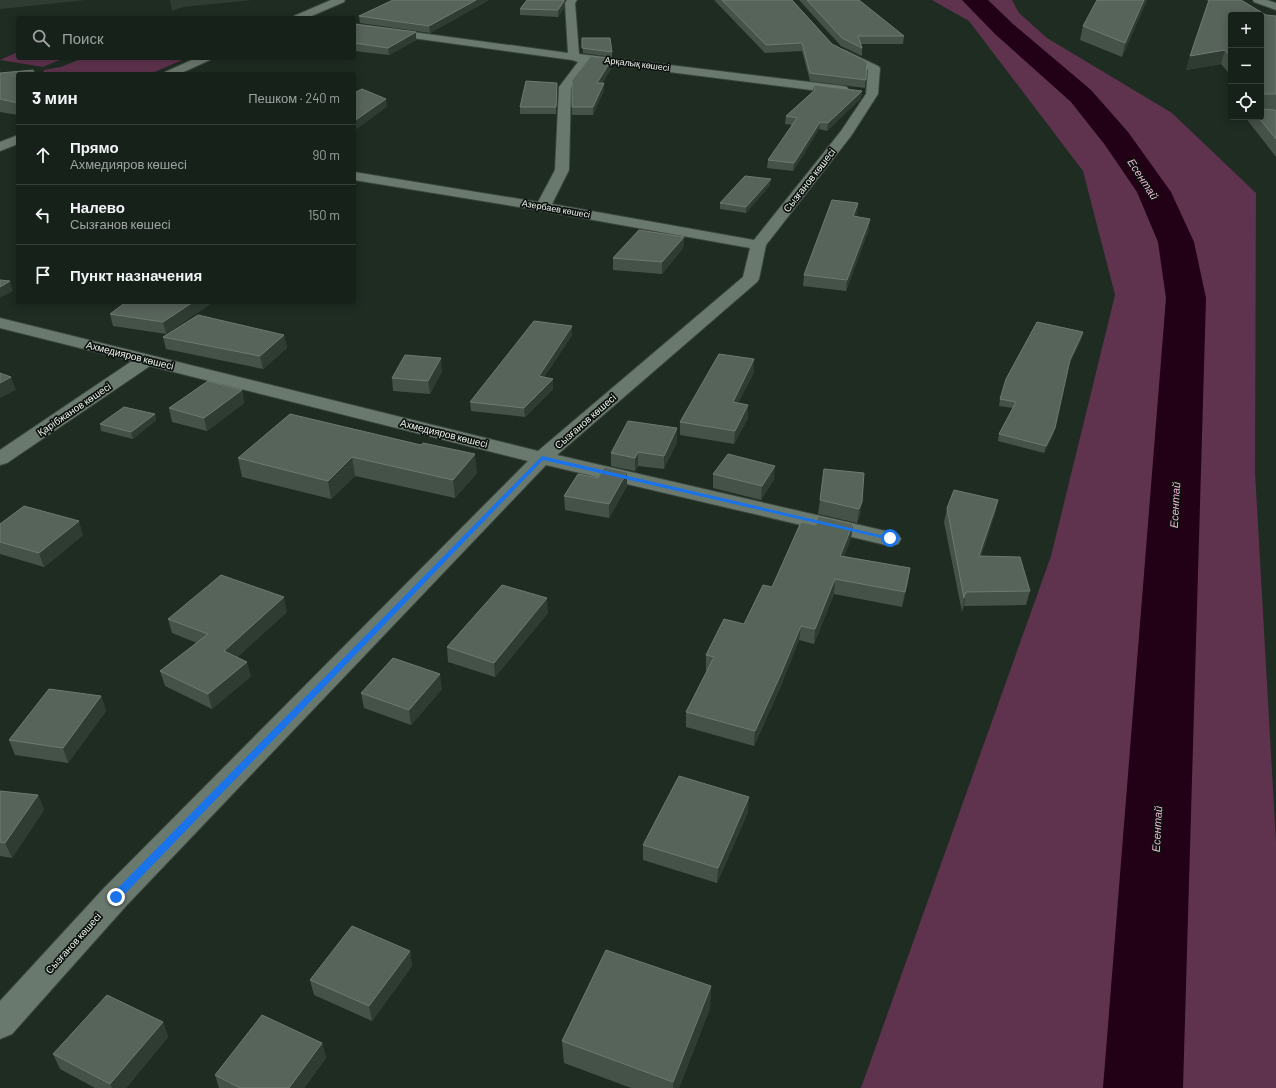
<!DOCTYPE html>
<html lang="ru">
<meta charset="utf-8">
<style>
body{margin:0;font-family:Barlow,sans-serif;background:#1f2923;color:#f1f3f6}
.controls{position:absolute;right:12px;top:12px;display:grid;overflow:hidden;border-radius:4px;box-shadow:0 2px 10px #0003}
.controls button{width:36px;height:36px;display:grid;place-items:center;padding:0;border:0;border-bottom:1px solid #353e39;background:#16211a;color:#f1f3f6;font:20px sans-serif}
.stop{position:absolute;width:12px;height:12px;margin:-9px;border:3px solid #1a73e8;border-radius:50%;background:#fff}
.stop.end{background:#1a73e8;border-color:#fff;box-shadow:0 1px 4px #0008}
.list{margin:0;padding:0;list-style:none}
h2{display:flex;justify-content:space-between;align-items:center;height:52px;margin:0;padding:0 16px;font-size:17px}
h2 small{font-size:13px;font-weight:400;color:#9ea3a2}
.list li{display:grid;grid-template-columns:26px 1fr auto;gap:12px;align-items:center;box-sizing:border-box;height:60px;padding:0 16px;border-top:1px solid #353e39}
.list b{display:block;font-size:15px;white-space:nowrap}
.list p{margin:0;font-size:13px;white-space:nowrap;color:#9ea3a2}
.list em{font-size:13px;font-style:normal;color:#9ea3a2}
.icon{flex:none;width:22px;height:22px;fill:none;stroke:currentColor;stroke-width:2;stroke-linecap:round;stroke-linejoin:round}
.map{position:relative;flex:none;width:1276px;height:1088px;overflow:hidden}
.search{position:absolute;background:#16211a;box-shadow:0 2px 10px #0003;left:16px;top:16px;width:340px;height:44px;display:flex;align-items:center;gap:10px;box-sizing:border-box;padding:0 14px;border-radius:4px;color:#9ea3a2;font-size:15px}
.panel{position:absolute;background:#16211a;box-shadow:0 2px 10px #0003;left:16px;top:72px;width:340px;height:232px;border-radius:4px}
.map>svg:first-child{display:block}
</style>
<div class="map">
<svg width="1276" height="1088" viewBox="0 0 1276 1088">
<rect width="100%" height="100%" fill="#1e2c22"/>
<!-- green -->
<g fill="#5f324d">
<path d="M 932,0 L 1012,0 L 1019,13 L 1047,38 L 1172,113 L 1256,193 L 1255,472 L 1276,842 L 1276,1088 L 861,1088 L 1051,556 L 1115,295 L 1083,171 L 969,21 Z"/>
<path d="M 18,52 L 18,58 L 64,58 L 43,67 L 0,60 Z"/>
<path d="M 83,58 L 187,58 L 150,74 L 45,74 L 43,70 L 61,67 Z"/>
</g>
<g fill="none" stroke-linecap="round" stroke-linejoin="round">
<!-- river -->
<path fill="#220117" fill-rule="evenodd" d="M 962,0 L 988,0 L 1013,24 L 1091,90 L 1128,132 L 1171,192 L 1194,242 L 1206,298 L 1183,1088 L 1103,1088 L 1166,298 L 1158,242 L 1137,192 L 1105,145 L 1071,102 L 995,34 Z"/>
<defs>
<path id="street" d="M 567,0 L 577,0 L 575,3 L 579,54 L 843,86 L 847,87 L 849,90 L 847,93 L 843,94 L 590,62 L 571,87 L 569,170 L 552,204 L 754,240 L 841,131 L 866,94 L 868,70 L 836,54 L 834,52 L 836,50 L 844,50 L 878,66 L 880,68 L 878,94 L 851,136 L 766,245 L 759,279 L 757,282 L 557,455 L 890,532 L 898,534 L 901,539 L 898,544 L 890,546 L 546,465 L 126,906 L 12,1034 L 0,1039 L 0,1001 L 104,888 L 528,461 L 150,366 L 7,463 L 0,465 L 0,450 L 132,361 L 0,328 L 0,318 L 538,451 L 743,277 L 750,248 L 543,211 L 354,180 L 354,172 L 538,202 L 555,170 L 559,87 L 578,62 L 572,60 L 354,30 L 354,24 L 568,53 L 565,3 Z"/>
<g id="secondary">
<path d="M 331,0 L 345,0 L 344,2 L 307,18 L 293,18 L 294,16 Z"/>
<path d="M 1253,0 L 1267,0 L 1276,3 L 1276,10 L 1254,2 Z"/>
<path d="M 196,58 L 212,58 L 210,60 L 179,74 L 163,74 L 165,72 Z"/>
<path d="M 18,135 L 18,144 L 0,151 L 0,142 Z"/>
</g>
</defs>
<!-- street casing -->
<use href="#street" stroke="#3a453e" stroke-width="2"/>
<!-- secondary casing -->
<use href="#secondary" stroke="#3a453e" stroke-width="2"/>
<!-- street -->
<use href="#street" fill="#6a796e" fill-rule="evenodd"/>
<!-- secondary -->
<use href="#secondary" fill="#6a796e" fill-rule="evenodd"/>
</g>
<!-- wall -->
<g fill="#455248">
<path d="M 489,0 L 430,33 L 360,23 L 359,16 Z"/>
<path d="M 527,0 L 565,0 L 564,2 L 564,8 L 558,17 L 520,15 L 520,9 Z"/>
<path d="M 714,0 L 792,0 L 832,44 L 867,62 L 865,88 L 810,81 L 802,51 L 765,53 Z"/>
<path d="M 799,0 L 859,0 L 904,36 L 903,44 L 861,44 L 862,48 L 862,56 L 841,46 Z"/>
<path d="M 1147,0 L 1122,57 L 1080,40 L 1083,26 Z"/>
<path d="M 1205,0 L 1241,0 L 1266,15 L 1276,16 L 1276,109 L 1261,109 L 1261,15 L 1231,15 L 1231,76 L 1221,64 L 1186,70 L 1190,56 L 1209,1 Z"/>
<path d="M 354,24 L 416,40 L 389,55 L 354,51 Z"/>
<path d="M 582,38 L 612,52 L 612,57 L 583,53 Z"/>
<path d="M 613,66 L 602,83 L 604,83 L 604,90 L 593,115 L 572,115 L 572,107 Z"/>
<path d="M 0,73 L 18,74 L 18,115 L 0,112 Z"/>
<path d="M 557,83 L 556,114 L 520,114 L 520,107 Z"/>
<path d="M 813,85 L 862,91 L 861,98 L 827,131 L 819,129 L 793,171 L 767,168 L 768,160 L 792,125 L 785,124 L 786,116 L 813,91 Z"/>
<path d="M 1276,110 L 1276,157 L 1248,121 L 1249,117 L 1261,117 Z"/>
<path d="M 770,185 L 746,213 L 720,209 L 720,203 Z"/>
<path d="M 858,203 L 857,213 L 856,216 L 869,229 L 846,291 L 803,286 L 804,275 Z"/>
<path d="M 684,237 L 683,248 L 662,274 L 613,270 L 613,258 Z"/>
<path d="M 213,302 L 166,334 L 113,326 L 110,314 Z"/>
<path d="M 284,335 L 287,348 L 263,369 L 166,349 L 163,337 Z"/>
<path d="M 572,335 L 544,377 L 553,379 L 553,389 L 525,417 L 471,411 L 470,402 Z"/>
<path d="M 1082,338 L 1068,366 L 1053,435 L 1044,453 L 998,441 L 999,434 L 1013,408 L 999,406 L 1000,399 Z"/>
<path d="M 442,371 L 430,394 L 393,391 L 392,378 Z"/>
<path d="M 754,372 L 738,403 L 748,418 L 734,444 L 680,435 L 680,422 Z"/>
<path d="M 242,390 L 244,403 L 207,431 L 172,422 L 169,408 Z"/>
<path d="M 155,414 L 156,420 L 133,439 L 101,431 L 100,424 Z"/>
<path d="M 290,414 L 477,473 L 455,498 L 355,476 L 331,499 L 242,477 L 238,458 Z"/>
<path d="M 677,442 L 664,469 L 638,466 L 635,471 L 611,466 L 611,453 Z"/>
<path d="M 627,472 L 627,486 L 609,518 L 565,510 L 564,496 L 598,478 Z"/>
<path d="M 864,473 L 860,516 L 857,523 L 818,514 L 820,500 Z"/>
<path d="M 713,474 L 774,479 L 761,500 L 713,488 Z"/>
<path d="M 998,500 L 995,514 L 981,556 L 1030,591 L 1026,605 L 964,606 L 962,612 L 944,522 L 947,508 Z"/>
<path d="M 0,524 L 83,535 L 44,567 L 0,554 Z"/>
<path d="M 853,524 L 851,538 L 844,556 L 910,568 L 908,582 L 902,607 L 834,594 L 814,644 L 799,640 L 780,688 L 754,746 L 686,727 L 686,712 L 708,670 L 706,670 L 706,655 L 744,624 L 772,587 L 816,525 Z"/>
<path d="M 287,612 L 237,657 L 251,676 L 212,709 L 165,686 L 160,671 L 197,643 L 172,633 L 168,619 Z"/>
<path d="M 548,613 L 495,677 L 448,662 L 447,647 Z"/>
<path d="M 442,689 L 411,725 L 364,708 L 361,693 Z"/>
<path d="M 101,696 L 106,711 L 68,763 L 15,755 L 9,740 Z"/>
<path d="M 0,791 L 38,795 L 44,810 L 12,858 L 0,856 Z"/>
<path d="M 748,812 L 717,883 L 643,860 L 643,845 Z"/>
<path d="M 410,951 L 412,966 L 372,1021 L 314,995 L 310,980 Z"/>
<path d="M 711,986 L 710,1008 L 679,1088 L 631,1088 L 564,1063 L 562,1041 Z"/>
<path d="M 163,1022 L 168,1037 L 126,1088 L 95,1088 L 60,1069 L 53,1054 Z"/>
<path d="M 322,1043 L 326,1058 L 304,1088 L 219,1088 L 215,1075 Z"/>
</g>
<!-- shaded-wall -->
<g fill="#2e3c32">
<path d="M 0,0 L 87,0 L 0,9 Z"/>
<path d="M 170,0 L 253,0 L 183,7 L 172,11 Z"/>
<path d="M 476,0 L 489,0 L 430,33 L 429,26 Z"/>
<path d="M 1144,0 L 1147,0 L 1122,57 L 1125,43 Z"/>
<path d="M 564,1 L 564,8 L 558,17 L 558,10 Z"/>
<path d="M 416,32 L 416,40 L 389,55 L 388,48 Z"/>
<path d="M 1225,50 L 1221,64 L 1186,70 L 1190,56 Z"/>
<path d="M 612,59 L 613,66 L 597,90 L 597,83 Z"/>
<path d="M 604,83 L 604,90 L 593,115 L 593,107 Z"/>
<path d="M 862,91 L 861,98 L 827,131 L 828,123 Z"/>
<path d="M 386,99 L 387,107 L 354,131 L 354,121 Z"/>
<path d="M 820,122 L 819,129 L 793,171 L 794,163 Z"/>
<path d="M 771,179 L 770,185 L 746,213 L 746,207 Z"/>
<path d="M 858,203 L 857,213 L 852,226 L 853,216 Z"/>
<path d="M 870,219 L 869,229 L 846,291 L 847,280 Z"/>
<path d="M 684,237 L 683,248 L 662,274 L 662,262 Z"/>
<path d="M 10,281 L 13,291 L 0,298 L 0,287 Z"/>
<path d="M 193,302 L 213,302 L 166,334 L 163,322 Z"/>
<path d="M 572,326 L 572,335 L 539,385 L 539,376 Z"/>
<path d="M 1083,332 L 1082,338 L 1068,366 L 1070,360 Z"/>
<path d="M 284,335 L 287,348 L 263,369 L 260,356 Z"/>
<path d="M 441,358 L 442,371 L 430,394 L 428,381 Z"/>
<path d="M 754,359 L 754,372 L 732,415 L 733,402 Z"/>
<path d="M 11,377 L 16,390 L 0,398 L 0,383 Z"/>
<path d="M 553,379 L 553,389 L 525,417 L 524,408 Z"/>
<path d="M 242,390 L 244,403 L 207,431 L 204,418 Z"/>
<path d="M 748,405 L 748,418 L 734,444 L 735,431 Z"/>
<path d="M 155,414 L 156,420 L 133,439 L 131,432 Z"/>
<path d="M 677,428 L 677,442 L 664,469 L 664,456 Z"/>
<path d="M 1055,428 L 1053,435 L 1044,453 L 1046,446 Z"/>
<path d="M 638,452 L 638,466 L 635,471 L 635,458 Z"/>
<path d="M 475,454 L 477,473 L 455,498 L 453,480 Z"/>
<path d="M 352,457 L 355,476 L 331,499 L 328,481 Z"/>
<path d="M 775,466 L 774,479 L 761,500 L 762,486 Z"/>
<path d="M 627,472 L 627,486 L 609,518 L 609,504 Z"/>
<path d="M 998,500 L 995,514 L 976,570 L 979,556 Z"/>
<path d="M 862,502 L 860,516 L 857,523 L 859,509 Z"/>
<path d="M 79,521 L 83,535 L 44,567 L 39,553 Z"/>
<path d="M 853,524 L 851,538 L 839,570 L 840,556 Z"/>
<path d="M 910,568 L 908,582 L 902,607 L 905,592 Z"/>
<path d="M 835,579 L 834,594 L 814,644 L 815,629 Z"/>
<path d="M 966,592 L 964,606 L 962,612 L 964,598 Z"/>
<path d="M 284,597 L 287,612 L 228,666 L 224,651 Z"/>
<path d="M 547,598 L 548,613 L 495,677 L 494,663 Z"/>
<path d="M 801,626 L 799,640 L 780,688 L 754,746 L 755,731 Z"/>
<path d="M 247,662 L 251,676 L 212,709 L 208,694 Z"/>
<path d="M 440,674 L 442,689 L 411,725 L 409,710 Z"/>
<path d="M 101,696 L 106,711 L 68,763 L 63,748 Z"/>
<path d="M 38,795 L 44,810 L 12,858 L 5,843 Z"/>
<path d="M 749,797 L 748,812 L 717,883 L 718,868 Z"/>
<path d="M 410,951 L 412,966 L 372,1021 L 369,1006 Z"/>
<path d="M 711,986 L 710,1008 L 679,1088 L 673,1088 L 673,1082 Z"/>
<path d="M 163,1022 L 168,1037 L 126,1088 L 112,1088 L 110,1084 Z"/>
<path d="M 322,1043 L 326,1058 L 304,1088 L 289,1088 Z"/>
</g>
<!-- building -->
<g fill="#57645a" stroke="#6e7a71">
<path d="M 393,0 L 476,0 L 429,26 L 359,16 Z"/>
<path d="M 527,0 L 564,0 L 564,1 L 558,10 L 520,9 Z"/>
<path d="M 722,0 L 792,0 L 832,44 L 867,62 L 866,80 L 810,73 L 802,43 L 766,45 Z"/>
<path d="M 807,0 L 859,0 L 904,36 L 858,36 L 862,48 L 842,38 Z"/>
<path d="M 1097,0 L 1144,0 L 1125,43 L 1083,26 Z"/>
<path d="M 1209,0 L 1241,0 L 1266,15 L 1276,16 L 1276,94 L 1264,94 L 1261,90 L 1261,15 L 1231,15 L 1231,57 L 1225,50 L 1190,56 Z"/>
<path d="M 354,24 L 416,32 L 388,48 L 354,43 Z"/>
<path d="M 582,38 L 610,38 L 612,52 L 582,48 Z"/>
<path d="M 591,56 L 612,59 L 597,83 L 604,83 L 593,107 L 572,107 L 572,80 Z"/>
<path d="M 33,70 L 35,74 L 18,74 L 18,103 L 0,99 L 0,73 Z"/>
<path d="M 526,81 L 557,83 L 556,107 L 520,107 Z"/>
<path d="M 813,85 L 862,91 L 828,123 L 820,122 L 794,163 L 768,160 L 797,118 L 786,116 L 815,90 Z"/>
<path d="M 362,89 L 386,99 L 354,121 L 354,93 Z"/>
<path d="M 1261,109 L 1276,110 L 1276,139 L 1258,117 L 1261,117 Z"/>
<path d="M 745,176 L 771,179 L 746,207 L 720,203 Z"/>
<path d="M 832,200 L 858,203 L 853,216 L 870,219 L 847,280 L 804,275 Z"/>
<path d="M 639,230 L 684,237 L 662,262 L 613,258 Z"/>
<path d="M 0,280 L 10,281 L 0,287 Z"/>
<path d="M 126,302 L 193,302 L 163,322 L 110,314 Z"/>
<path d="M 198,315 L 284,335 L 260,356 L 163,337 Z"/>
<path d="M 534,321 L 572,326 L 539,376 L 553,379 L 524,408 L 470,402 Z"/>
<path d="M 1037,322 L 1083,332 L 1070,360 L 1055,428 L 1046,446 L 999,434 L 1016,402 L 1000,399 L 1006,379 Z"/>
<path d="M 719,354 L 754,359 L 733,402 L 748,405 L 735,431 L 680,422 Z"/>
<path d="M 405,355 L 441,358 L 428,381 L 392,378 Z"/>
<path d="M 0,373 L 11,377 L 0,383 Z"/>
<path d="M 208,381 L 242,390 L 204,418 L 169,408 Z"/>
<path d="M 124,407 L 155,414 L 131,432 L 100,424 Z"/>
<path d="M 290,414 L 421,445 L 423,443 L 475,454 L 453,480 L 352,457 L 328,481 L 238,458 Z"/>
<path d="M 628,421 L 677,428 L 664,456 L 638,452 L 635,458 L 611,453 Z"/>
<path d="M 728,454 L 775,466 L 762,486 L 713,474 Z"/>
<path d="M 604,467 L 627,472 L 609,504 L 564,496 L 578,474 L 598,478 Z"/>
<path d="M 824,469 L 864,473 L 862,502 L 859,509 L 820,500 Z"/>
<path d="M 954,490 L 998,500 L 979,556 L 1020,557 L 1030,591 L 966,592 L 964,598 L 947,508 Z"/>
<path d="M 24,506 L 79,521 L 39,553 L 0,542 L 0,524 Z"/>
<path d="M 818,516 L 853,524 L 840,556 L 910,568 L 905,592 L 835,579 L 815,629 L 801,626 L 781,674 L 755,731 L 686,712 L 714,657 L 706,655 L 724,619 L 744,624 L 763,585 L 772,587 L 801,522 L 816,525 Z"/>
<path d="M 221,575 L 284,597 L 224,651 L 247,662 L 208,694 L 160,671 L 208,634 L 168,619 Z"/>
<path d="M 502,585 L 547,598 L 494,663 L 447,647 Z"/>
<path d="M 393,658 L 440,674 L 409,710 L 361,693 Z"/>
<path d="M 49,689 L 101,696 L 63,748 L 9,740 Z"/>
<path d="M 679,776 L 749,797 L 718,868 L 643,845 Z"/>
<path d="M 0,791 L 38,795 L 5,843 L 0,842 Z"/>
<path d="M 352,926 L 410,951 L 369,1006 L 310,980 Z"/>
<path d="M 606,950 L 711,986 L 673,1082 L 562,1041 Z"/>
<path d="M 107,995 L 163,1022 L 110,1084 L 53,1054 Z"/>
<path d="M 262,1015 L 322,1043 L 289,1088 L 240,1088 L 215,1075 Z"/>
</g>
<!-- route -->
<path fill="#1a73e8" d="M 542,456 L 893,538 L 890,540 L 543,460 L 119,900 L 112,900 L 111,897 L 112,894 Z"/>
<g text-anchor="middle" stroke-width="3.5" stroke-linejoin="round" paint-order="stroke">
<!-- far-street labels -->
<g font-size="9" fill="#ecf4ee" stroke="#0d120e">
<text transform="translate(637 64) rotate(7)" y="3">Арқалық көшесі</text>
<text transform="translate(556 209) rotate(10)" y="3">Азербаев көшесі</text>
</g>
<!-- street labels -->
<g font-size="10" fill="#ecf4ee" stroke="#0d120e">
<text transform="translate(809 180) rotate(-52)" y="4">Сызғанов көшесі</text>
<text transform="translate(130 355) rotate(14)" y="4">Ахмедияров көшесі</text>
<text transform="translate(74 409) rotate(-34)" y="4">Қарібжанов көшесі</text>
<text transform="translate(585 421) rotate(-41)" y="4">Сызғанов көшесі</text>
<text transform="translate(444 433) rotate(14)" y="4">Ахмедияров көшесі</text>
<text transform="translate(73 943) rotate(-48)" y="4">Сызғанов көшесі</text>
</g>
<!-- water labels -->
<g font-size="11" font-style="italic" fill="#f6b7db" stroke="#0d120e">
<text transform="translate(1143 179) rotate(57)" y="4">Есентай</text>
<text transform="translate(1175 505) rotate(-87)" y="4">Есентай</text>
<text transform="translate(1157 829) rotate(-87)" y="4">Есентай</text>
</g>
</g>
</svg>
<div class="controls">
<button>+</button>
<button>−</button>
<button><svg class="icon" aria-label="locate" viewBox="0 0 24 24"><circle cx="12" cy="12" r="6"/><path d="M12 2v4M12 18v4M2 12h4M18 12h4"/></svg></button>
</div>
<div class="stop" style="left:890px;top:538px"></div>
<div class="stop end" style="left:116px;top:897px"></div>
<div class="search"><svg class="icon" aria-label="search" viewBox="0 0 24 24"><circle cx="10" cy="10" r="6"/><path d="M15 15l6 6"/></svg>Поиск</div>
<section class="panel">
<h2>3 мин<small>Пешком · 240 m</small></h2>
<ul class="list">
<li><svg class="icon" aria-label="ahead" viewBox="0 0 24 24"><path d="M12 20V5M6 11l6-6 6 6"/></svg><div><b>Прямо</b><p>Ахмедияров көшесі</p></div><em>90 m</em></li>
<li><svg class="icon" aria-label="left" viewBox="0 0 24 24"><path d="M17 20v-9H6M10 6l-5 5 5 5"/></svg><div><b>Налево</b><p>Сызғанов көшесі</p></div><em>150 m</em></li>
<li><svg class="icon" aria-label="arrive" viewBox="0 0 24 24"><path d="M6 21V4h12l-3 4 3 4H6"/></svg><div><b>Пункт назначения</b></div></li>
</ul>
</section>
</div>
